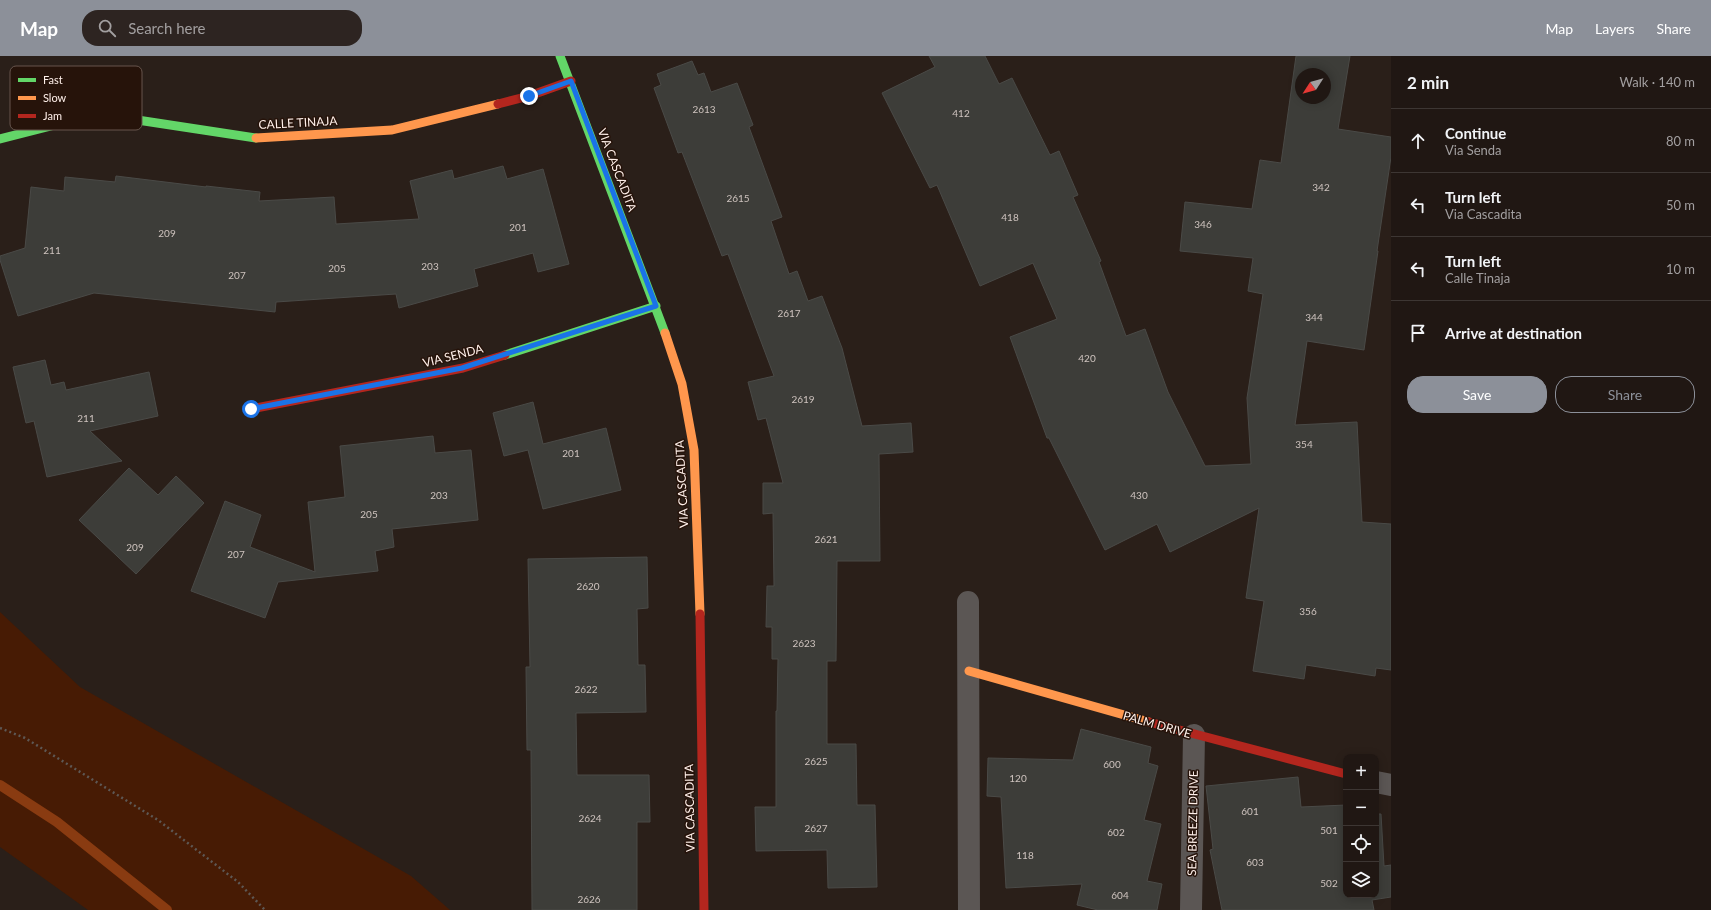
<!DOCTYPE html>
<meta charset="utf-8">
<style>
body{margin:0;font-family:Lato,sans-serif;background:#2d2421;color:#f1f3f6}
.controls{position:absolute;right:12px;bottom:12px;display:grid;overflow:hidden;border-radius:8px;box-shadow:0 2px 10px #0003}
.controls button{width:36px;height:36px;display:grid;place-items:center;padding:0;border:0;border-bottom:1px solid #3d3633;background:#201713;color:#f1f3f6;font:20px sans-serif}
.compass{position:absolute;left:1295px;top:12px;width:36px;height:36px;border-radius:50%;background:#201713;box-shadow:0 2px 10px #0003;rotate:234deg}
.stop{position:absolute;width:12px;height:12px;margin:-9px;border:3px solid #1a73e8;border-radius:50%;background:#fff}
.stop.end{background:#1a73e8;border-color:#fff;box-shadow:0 1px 4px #0008}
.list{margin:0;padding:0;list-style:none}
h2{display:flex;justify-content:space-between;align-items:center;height:52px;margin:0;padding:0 16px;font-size:17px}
h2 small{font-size:13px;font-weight:400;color:#a29fa0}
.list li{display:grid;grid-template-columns:26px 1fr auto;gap:12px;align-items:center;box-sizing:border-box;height:64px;padding:0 16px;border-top:1px solid #3d3633}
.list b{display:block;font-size:15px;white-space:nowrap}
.list p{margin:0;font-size:13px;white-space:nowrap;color:#a29fa0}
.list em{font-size:13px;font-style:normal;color:#a29fa0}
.actions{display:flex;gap:8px;padding:12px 16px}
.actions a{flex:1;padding:9px 0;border:1px solid #8c9099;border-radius:16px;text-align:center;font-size:14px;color:#8c9099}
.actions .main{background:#8c9099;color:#fff}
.icon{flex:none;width:22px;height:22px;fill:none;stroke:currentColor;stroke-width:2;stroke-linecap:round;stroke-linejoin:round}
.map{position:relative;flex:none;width:1391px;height:854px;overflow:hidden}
header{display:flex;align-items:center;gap:24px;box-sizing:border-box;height:56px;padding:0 20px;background:#8c9099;color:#fff}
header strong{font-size:19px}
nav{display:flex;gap:22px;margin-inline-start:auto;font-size:14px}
.search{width:280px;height:36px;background:#2d2421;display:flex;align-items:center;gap:10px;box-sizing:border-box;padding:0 14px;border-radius:16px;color:#a29fa0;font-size:15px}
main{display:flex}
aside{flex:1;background:#201713}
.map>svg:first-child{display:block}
</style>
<header>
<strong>Map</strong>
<div class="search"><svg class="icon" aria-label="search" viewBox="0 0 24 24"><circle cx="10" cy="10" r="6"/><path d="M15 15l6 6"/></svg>Search here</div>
<nav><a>Map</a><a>Layers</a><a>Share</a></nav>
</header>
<main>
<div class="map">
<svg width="1391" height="854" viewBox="0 0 1391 854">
<rect width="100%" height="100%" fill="#2a1f19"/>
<!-- green -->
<path fill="#471b04" d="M 0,556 L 80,631 L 411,820 L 450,854 L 88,854 L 0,791 Z"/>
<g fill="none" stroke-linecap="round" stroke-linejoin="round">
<!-- stream -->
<path stroke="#893b11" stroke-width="10" d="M 0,729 L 57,766 L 167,854"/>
</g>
<!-- building -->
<g fill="#3d3d39" stroke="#4a4a47" fill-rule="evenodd">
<path d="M 929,0 L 985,0 L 999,28 L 1012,22 L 1050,99 L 1059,95 L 1078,139 L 1073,141 L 1101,205 L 1099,206 L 1126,280 L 1145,273 L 1168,336 L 1205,410 L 1251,408 L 1247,342 L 1263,238 L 1248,235 L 1253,202 L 1180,195 L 1185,146 L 1252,153 L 1260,104 L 1281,107 L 1296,0 L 1350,0 L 1338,73 L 1391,81 L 1391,101 L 1377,195 L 1378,195 L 1364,294 L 1307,285 L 1295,369 L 1357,366 L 1362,466 L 1391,468 L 1391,614 L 1376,612 L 1375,620 L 1306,609 L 1304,623 L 1253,615 L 1264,545 L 1246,542 L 1259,452 L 1170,496 L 1157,468 L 1105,494 L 1049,382 L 1047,382 L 1010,281 L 1057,263 L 1033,207 L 980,230 L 937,129 L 930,132 L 882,37 L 935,11 ZM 1301,18 L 1325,18 L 1325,42 L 1301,42 Z"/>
<path d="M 692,5 L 698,19 L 704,17 L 711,36 L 737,27 L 753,69 L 749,71 L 782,161 L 771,165 L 789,218 L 797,215 L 808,245 L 822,240 L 842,292 L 862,370 L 911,367 L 913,396 L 879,398 L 880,505 L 837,505 L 836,605 L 827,605 L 827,688 L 856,688 L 857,749 L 875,749 L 877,831 L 828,832 L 827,794 L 756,795 L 755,751 L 776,751 L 776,655 L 777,655 L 778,603 L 772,603 L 772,571 L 766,571 L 767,530 L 774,530 L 773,457 L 763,458 L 763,427 L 783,427 L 766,362 L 758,364 L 748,326 L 774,320 L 728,198 L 722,200 L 682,96 L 678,97 L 654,32 L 661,29 L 657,18 Z"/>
<path d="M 503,110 L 507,123 L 543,113 L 569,208 L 538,216 L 533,197 L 474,213 L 478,230 L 399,252 L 396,238 L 276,246 L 275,256 L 94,237 L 18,260 L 0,204 L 0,200 L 25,192 L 31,131 L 64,135 L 65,121 L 115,126 L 116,120 L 206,131 L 206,130 L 260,136 L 259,145 L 334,141 L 336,168 L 419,163 L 410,125 L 452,114 L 454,123 Z"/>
<path d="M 45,304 L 51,329 L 64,326 L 66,334 L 149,316 L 158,360 L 90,375 L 122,405 L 47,421 L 34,365 L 26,367 L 13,311 Z"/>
<path d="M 533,346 L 543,388 L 606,372 L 621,434 L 543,453 L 528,394 L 504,400 L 493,357 Z"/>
<path d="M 433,380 L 435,397 L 471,394 L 478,464 L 392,473 L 394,491 L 375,495 L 378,515 L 278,526 L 265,562 L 191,535 L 225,445 L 261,459 L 250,491 L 315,516 L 308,446 L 345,441 L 340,390 Z"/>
<path d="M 129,412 L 158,439 L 176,420 L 204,447 L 136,518 L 79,464 Z"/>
<path d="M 647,501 L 648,552 L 637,553 L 638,609 L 645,609 L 646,656 L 576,657 L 577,719 L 649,719 L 650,766 L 637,766 L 637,854 L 532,854 L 531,694 L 527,694 L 526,611 L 530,611 L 528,503 Z"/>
<path d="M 1081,673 L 1151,691 L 1148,707 L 1158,710 L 1144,764 L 1161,768 L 1147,825 L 1162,828 L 1157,854 L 1098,854 L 1077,849 L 1082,828 L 1006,832 L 1001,741 L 987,740 L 988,702 L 1073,704 Z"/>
<path d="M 1298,721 L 1301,751 L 1346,749 L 1346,839 L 1376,839 L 1376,758 L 1381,758 L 1384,810 L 1391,809 L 1391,841 L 1372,844 L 1374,854 L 1222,854 L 1210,794 L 1213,793 L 1206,730 Z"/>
</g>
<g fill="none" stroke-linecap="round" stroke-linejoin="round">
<!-- path -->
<path stroke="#5e5855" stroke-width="2.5" stroke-dasharray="2 3" stroke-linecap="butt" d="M 0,672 L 25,682 L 158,764 L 238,826 L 265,854"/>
<!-- street -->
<g stroke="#5b5654" stroke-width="22">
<path d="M 968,546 L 969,854"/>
<path d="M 1376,726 L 1391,729"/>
<path d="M 1191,854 L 1194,679"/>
</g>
<!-- fast -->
<g stroke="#63d668" stroke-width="9">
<path d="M 560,0 L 665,277"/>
<path d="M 0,83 L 98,58 L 256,82"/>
<path d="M 505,299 L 656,250"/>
</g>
<!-- slow -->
<g stroke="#ff974d" stroke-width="9">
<path d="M 256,82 L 392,74 L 498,48"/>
<path d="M 665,277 L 682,328 L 694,394 L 700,558"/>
<path d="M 969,615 L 1149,666"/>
</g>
<!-- jam -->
<g stroke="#b3261e" stroke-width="9">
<path d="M 498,48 L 529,40 L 571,25"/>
<path d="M 251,353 L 463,312 L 505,299"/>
<path d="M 700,558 L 704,854"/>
<path d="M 1149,666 L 1346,718"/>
</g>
</g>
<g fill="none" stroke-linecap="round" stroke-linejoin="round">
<!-- route -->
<path stroke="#1a73e8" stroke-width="5" d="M 251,353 L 462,312 L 656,250 L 571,25 L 529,40"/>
</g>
<g text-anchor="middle" stroke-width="3" stroke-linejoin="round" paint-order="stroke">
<!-- number labels -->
<g font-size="10" fill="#cec3be">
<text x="704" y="57">2613</text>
<text x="961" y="61">412</text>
<text x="1321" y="135">342</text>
<text x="738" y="146">2615</text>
<text x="1010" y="165">418</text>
<text x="1203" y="172">346</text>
<text x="518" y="175">201</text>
<text x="167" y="181">209</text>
<text x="52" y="198">211</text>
<text x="430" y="214">203</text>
<text x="337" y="216">205</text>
<text x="237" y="223">207</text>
<text x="789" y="261">2617</text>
<text x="1314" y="265">344</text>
<text x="1087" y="306">420</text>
<text x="803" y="347">2619</text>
<text x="86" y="366">211</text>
<text x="1304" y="392">354</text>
<text x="571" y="401">201</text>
<text x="439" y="443">203</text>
<text x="1139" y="443">430</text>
<text x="369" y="462">205</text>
<text x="826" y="487">2621</text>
<text x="135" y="495">209</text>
<text x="236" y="502">207</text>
<text x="588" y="534">2620</text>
<text x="1308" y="559">356</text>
<text x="804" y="591">2623</text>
<text x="586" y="637">2622</text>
<text x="816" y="709">2625</text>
<text x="1112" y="712">600</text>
<text x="1018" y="726">120</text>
<text x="1250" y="759">601</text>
<text x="590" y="766">2624</text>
<text x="816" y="776">2627</text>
<text x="1329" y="778">501</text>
<text x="1116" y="780">602</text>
<text x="1025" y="803">118</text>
<text x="1255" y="810">603</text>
<text x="1329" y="831">502</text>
<text x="1120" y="843">604</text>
<text x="589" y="847">2626</text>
</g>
<!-- street labels -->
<g font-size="12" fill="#fff0ea" stroke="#26130a">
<text transform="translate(298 67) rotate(-3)" y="4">CALLE TINAJA</text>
<text transform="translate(617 114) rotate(69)" y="4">VIA CASCADITA</text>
<text transform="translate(453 300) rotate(-14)" y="4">VIA SENDA</text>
<text transform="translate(682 428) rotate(-93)" y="4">VIA CASCADITA</text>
<text transform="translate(1157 669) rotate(16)" y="4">PALM DRIVE</text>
<text transform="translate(690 752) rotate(-91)" y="4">VIA CASCADITA</text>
<text transform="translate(1193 767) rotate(-89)" y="4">SEA BREEZE DRIVE</text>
</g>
</g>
<!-- legend -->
<rect x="10" y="10" width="132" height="64" rx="6" fill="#26130a" stroke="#67554d" stroke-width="1"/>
<rect x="18" y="22" width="18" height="4" fill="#63d668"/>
<rect x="18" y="40" width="18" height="4" fill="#ff974d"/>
<rect x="18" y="58" width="18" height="4" fill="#b3261e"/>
<g font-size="11" fill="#fff0ea">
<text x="43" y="28">Fast</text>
<text x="43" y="46">Slow</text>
<text x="43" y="64">Jam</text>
</g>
</svg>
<div class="controls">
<button>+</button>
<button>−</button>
<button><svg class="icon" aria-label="locate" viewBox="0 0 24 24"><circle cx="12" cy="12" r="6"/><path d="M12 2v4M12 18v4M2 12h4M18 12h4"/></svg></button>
<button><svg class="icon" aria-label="layers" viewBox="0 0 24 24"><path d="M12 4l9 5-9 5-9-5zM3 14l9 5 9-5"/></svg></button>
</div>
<svg class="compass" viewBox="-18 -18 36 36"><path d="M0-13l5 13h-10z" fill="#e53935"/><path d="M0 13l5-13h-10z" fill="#a29fa0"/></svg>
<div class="stop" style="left:251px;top:353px"></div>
<div class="stop end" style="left:529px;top:40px"></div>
</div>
<aside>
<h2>2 min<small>Walk · 140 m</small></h2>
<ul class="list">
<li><svg class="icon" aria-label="ahead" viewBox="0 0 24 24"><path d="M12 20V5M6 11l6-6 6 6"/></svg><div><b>Continue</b><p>Via Senda</p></div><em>80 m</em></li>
<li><svg class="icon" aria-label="left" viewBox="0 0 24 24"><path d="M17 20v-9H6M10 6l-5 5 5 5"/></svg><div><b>Turn left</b><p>Via Cascadita</p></div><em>50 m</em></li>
<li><svg class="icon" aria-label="left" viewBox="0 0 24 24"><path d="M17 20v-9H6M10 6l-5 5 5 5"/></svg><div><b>Turn left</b><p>Calle Tinaja</p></div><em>10 m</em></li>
<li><svg class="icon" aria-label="arrive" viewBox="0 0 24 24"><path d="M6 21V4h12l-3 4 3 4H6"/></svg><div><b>Arrive at destination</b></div></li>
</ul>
<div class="actions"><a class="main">Save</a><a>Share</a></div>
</aside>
</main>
